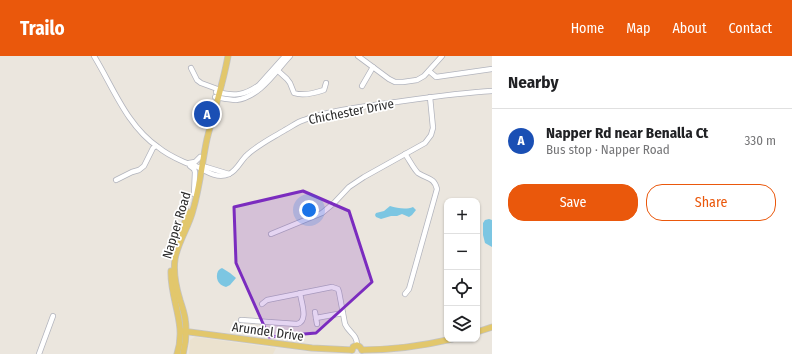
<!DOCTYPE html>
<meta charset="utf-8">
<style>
body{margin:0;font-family:"Fira Sans Condensed",sans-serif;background:#f6f6f6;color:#202124}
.controls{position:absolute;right:12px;bottom:12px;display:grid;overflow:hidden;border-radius:8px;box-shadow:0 1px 3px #0004}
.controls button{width:36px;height:36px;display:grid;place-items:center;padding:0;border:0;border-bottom:1px solid #e0e0e0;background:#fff;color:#202124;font:20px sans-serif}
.you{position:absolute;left:309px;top:154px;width:14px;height:14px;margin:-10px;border:3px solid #fff;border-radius:50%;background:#1a73e8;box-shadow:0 0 0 6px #1a73e833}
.badge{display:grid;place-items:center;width:26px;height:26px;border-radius:50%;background:#ea580c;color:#fff;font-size:13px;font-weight:700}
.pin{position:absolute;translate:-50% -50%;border:2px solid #fff;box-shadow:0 1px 4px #0006}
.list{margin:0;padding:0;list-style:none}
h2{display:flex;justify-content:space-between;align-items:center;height:52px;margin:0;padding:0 16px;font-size:17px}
h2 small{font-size:13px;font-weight:400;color:#757577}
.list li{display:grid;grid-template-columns:26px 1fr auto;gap:12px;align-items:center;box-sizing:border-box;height:64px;padding:0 16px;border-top:1px solid #e0e0e0}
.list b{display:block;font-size:15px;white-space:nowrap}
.list p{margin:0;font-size:13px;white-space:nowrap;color:#757577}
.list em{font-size:13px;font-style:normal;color:#757577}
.actions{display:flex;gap:8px;padding:12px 16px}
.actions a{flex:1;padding:9px 0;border:1px solid #ea580c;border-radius:16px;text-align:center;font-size:14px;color:#ea580c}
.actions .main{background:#ea580c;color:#fff}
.icon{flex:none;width:22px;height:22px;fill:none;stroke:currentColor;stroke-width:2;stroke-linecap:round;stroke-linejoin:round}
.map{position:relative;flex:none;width:492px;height:298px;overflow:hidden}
header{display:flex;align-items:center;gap:24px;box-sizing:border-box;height:56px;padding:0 20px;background:#ea580c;color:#fff}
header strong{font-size:19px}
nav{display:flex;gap:22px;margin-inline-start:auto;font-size:14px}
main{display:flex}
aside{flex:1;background:#fff}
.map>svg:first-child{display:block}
</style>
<header>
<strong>Trailo</strong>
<nav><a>Home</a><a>Map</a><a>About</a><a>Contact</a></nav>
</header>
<main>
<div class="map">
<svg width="492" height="298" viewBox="0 0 492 298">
<rect width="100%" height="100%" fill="#ebe6de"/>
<!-- education -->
<path fill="#ebe2cf" d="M 195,281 L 276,292 L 273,298 L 189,298 L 190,284 Z"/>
<!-- water -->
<g fill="#7cc6e2">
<path d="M 390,150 C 397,152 406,154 413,151 L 416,154 L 412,159 L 409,161 L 402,158 L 397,160 L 391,160 L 381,163 L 376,161 L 375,159 L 376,157 L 384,155 Z"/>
<path d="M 489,163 L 492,164 L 492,191 L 485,187 L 483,179 L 483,167 L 485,164 Z"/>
<path d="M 222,212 L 230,217 L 236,222 L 230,229 L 226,231 C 218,229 215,222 218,215 L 220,213 Z"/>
</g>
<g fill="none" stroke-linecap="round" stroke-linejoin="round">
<defs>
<g id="minor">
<path d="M 94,0 C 113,31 127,70 158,91 C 165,97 175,102 184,106 C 188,108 194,109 198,111 C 207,116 218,123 229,118 C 237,115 241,104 247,99 C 259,88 272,82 285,74 C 291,71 297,66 304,64 C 328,55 355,52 381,48 C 418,43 455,37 492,35"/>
<path d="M 358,0 L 389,23 L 395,26 L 403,26 L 417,24 L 424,20 L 442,0"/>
<path d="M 191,12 L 197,24 L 201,27 L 220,34"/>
<path d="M 276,13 L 287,23 L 290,27 L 294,37 C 302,40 315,37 324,34 L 326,27"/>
<path d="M 429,15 L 436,21 L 492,13"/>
<path d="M 362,30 L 373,11"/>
<path d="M 216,36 C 234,40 244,40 259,29 L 285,0"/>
<path d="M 215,41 C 221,42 229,44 236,44 C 260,41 275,16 290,0"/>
<path d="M 405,98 C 409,103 413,112 418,117 C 427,123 434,121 437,133 L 409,233 L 405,238"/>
<path d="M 189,107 L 195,106 L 200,101"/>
<path d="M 190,110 L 194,113 L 195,116 L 194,138"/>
<path d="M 200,111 L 202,110 L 206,111 L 229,118"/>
<path d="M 116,124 L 132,116 L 139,114 L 144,110 L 153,92 L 156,90"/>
<path d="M 271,178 L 322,157 L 334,147 L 349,131 L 364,121 L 425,87 L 431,79 L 433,72 L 430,41"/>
<path d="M 262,248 L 267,244 L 332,231 L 338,233 L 339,236 L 345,268 C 349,277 357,278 357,289"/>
<path d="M 315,256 L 317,268"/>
<path d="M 316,262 L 343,257"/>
<path d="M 241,264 L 297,268 C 309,265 301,246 300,237"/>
<path d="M 39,298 L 53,260"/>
</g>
<g id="major">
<path d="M 177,185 L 189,156"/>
<path d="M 171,215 C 170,244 187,268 177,298"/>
<path d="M 182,275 L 312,292 L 352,294"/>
<path d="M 477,276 L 492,271"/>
<path d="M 352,294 L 353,291 L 357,289 L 360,291 L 362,294"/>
<path d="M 362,294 C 392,294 422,290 452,283"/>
<path d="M 183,298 C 186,286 187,274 185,262 C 184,256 182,250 180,244 C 176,231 173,217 175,203 C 178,185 189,171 193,154 C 200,131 202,106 207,83 C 214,55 223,28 228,0"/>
</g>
</defs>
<!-- minor casing -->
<use href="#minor" stroke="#b2b4bd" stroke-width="6"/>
<!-- major casing -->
<use href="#major" stroke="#c4c4c4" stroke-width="7"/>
<!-- minor -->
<use href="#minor" stroke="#fff" stroke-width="4.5"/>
<!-- major -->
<use href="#major" stroke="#e2c76c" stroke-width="5.5"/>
</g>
<!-- marked area -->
<path fill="#7b2cbf" fill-opacity="0.2" stroke="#7b2cbf" stroke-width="3" stroke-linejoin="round" d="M 303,135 L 349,155 L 372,226 L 316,277 L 269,281 L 236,207 L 234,151 Z"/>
<g text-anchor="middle" stroke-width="3.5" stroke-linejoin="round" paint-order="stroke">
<!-- street labels -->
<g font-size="13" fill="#2b2b2b" stroke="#fff">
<text transform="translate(351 55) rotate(-11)" y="5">Chichester Drive</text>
<text transform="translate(176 169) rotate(-73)" y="5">Napper Road</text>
<text transform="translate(268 275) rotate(8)" y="5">Arundel Drive</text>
</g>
</g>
</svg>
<div class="controls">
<button>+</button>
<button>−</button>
<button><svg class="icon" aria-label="locate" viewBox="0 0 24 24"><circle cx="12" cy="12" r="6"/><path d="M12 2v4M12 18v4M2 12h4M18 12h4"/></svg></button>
<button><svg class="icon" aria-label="layers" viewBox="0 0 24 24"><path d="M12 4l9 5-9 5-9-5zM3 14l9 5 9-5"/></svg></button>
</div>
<div class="you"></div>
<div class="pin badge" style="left:207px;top:58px;background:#1a4fb4">A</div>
</div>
<aside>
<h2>Nearby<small></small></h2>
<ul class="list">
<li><span class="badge" style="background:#1a4fb4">A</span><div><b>Napper Rd near Benalla Ct</b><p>Bus stop · Napper Road</p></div><em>330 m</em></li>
</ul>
<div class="actions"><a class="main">Save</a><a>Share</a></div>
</aside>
</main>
